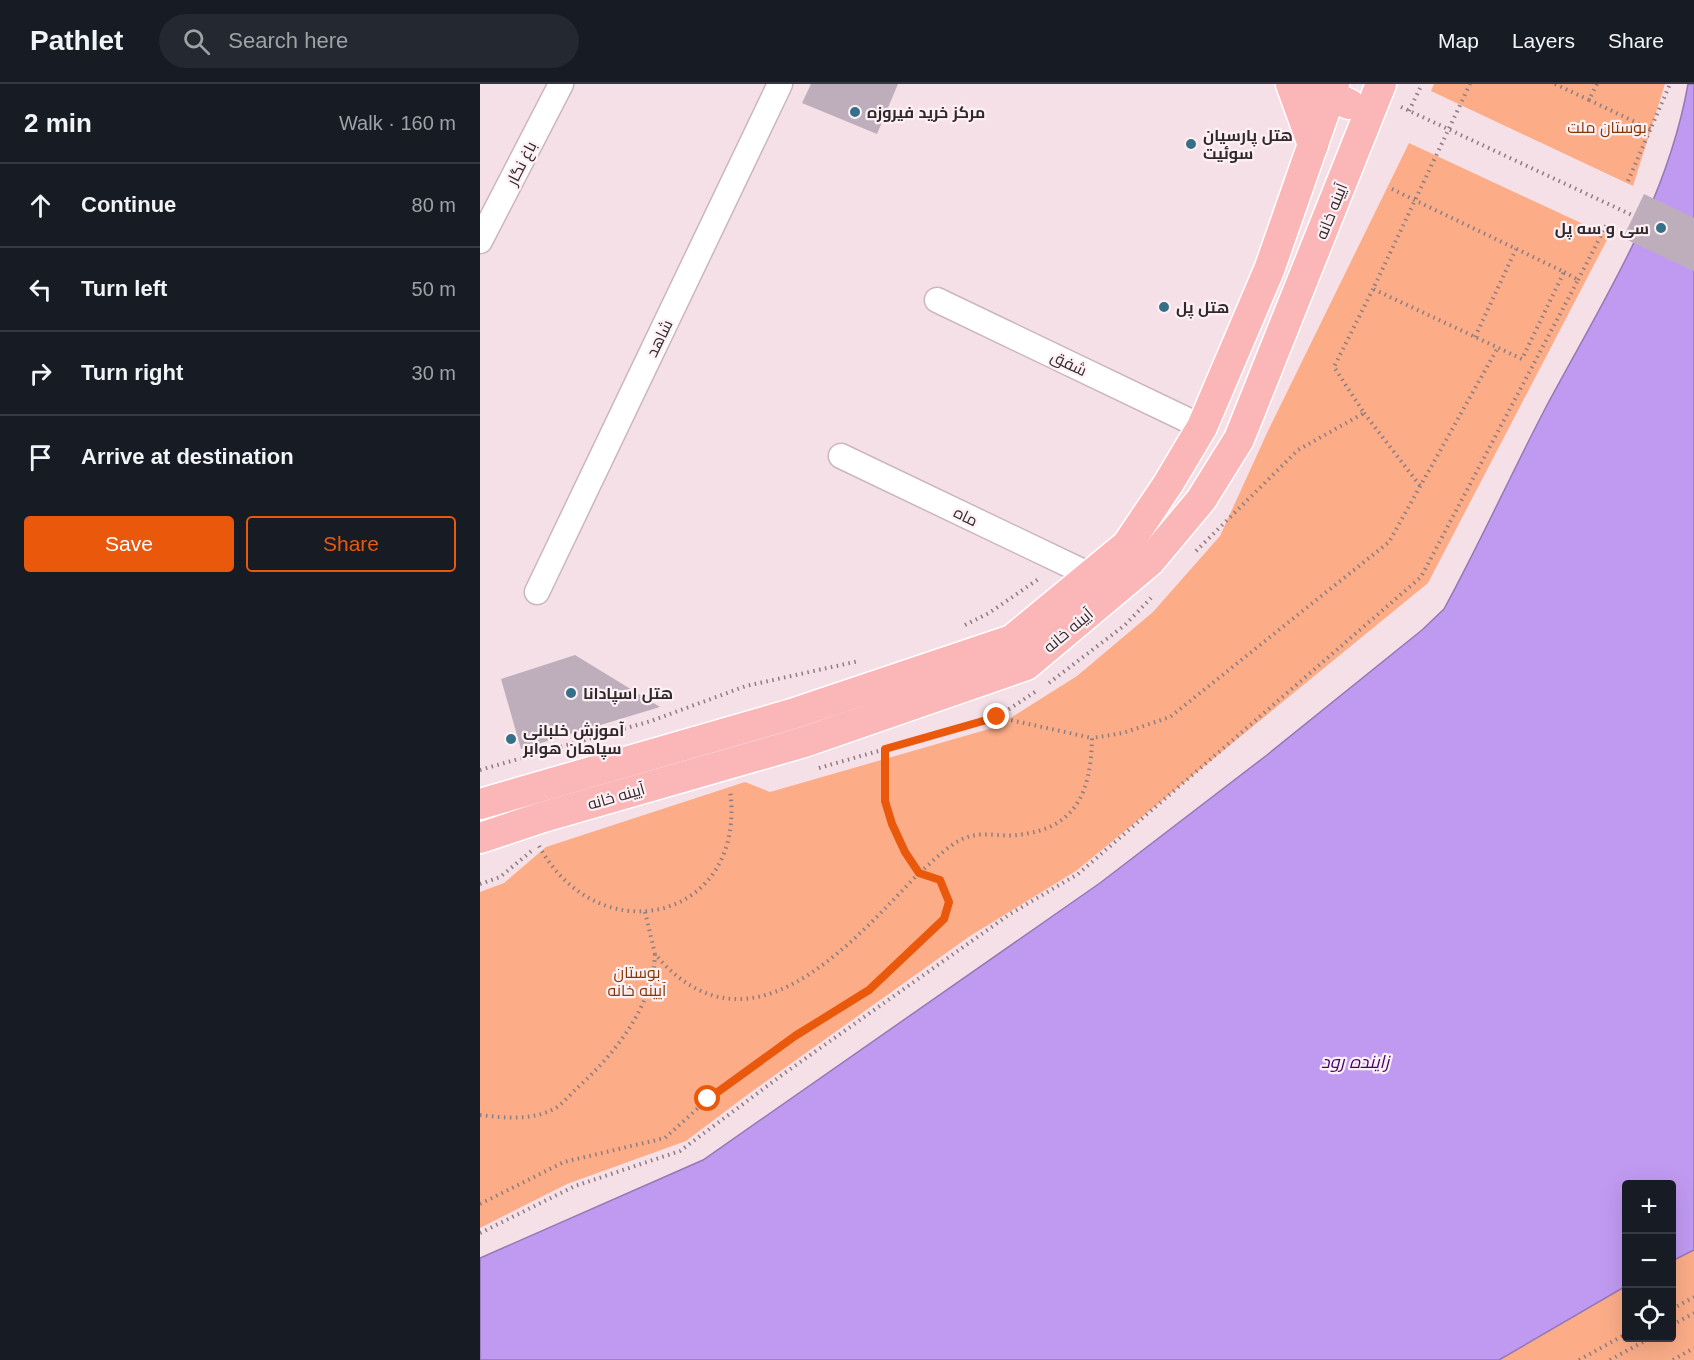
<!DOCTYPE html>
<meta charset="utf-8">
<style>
body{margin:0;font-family:Helvetica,Cairo,sans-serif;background:#242831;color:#f1f3f6}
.controls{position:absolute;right:18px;bottom:18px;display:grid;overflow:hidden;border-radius:6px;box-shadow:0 6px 24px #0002}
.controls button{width:54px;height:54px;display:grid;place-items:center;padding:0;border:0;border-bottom:2px solid #363941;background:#171b24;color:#f1f3f6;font:30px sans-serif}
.stop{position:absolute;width:18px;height:18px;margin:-14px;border:4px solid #ea580c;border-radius:50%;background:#fff}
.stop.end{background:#ea580c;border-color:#fff;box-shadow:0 2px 6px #0008}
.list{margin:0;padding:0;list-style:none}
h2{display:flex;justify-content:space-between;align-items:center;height:78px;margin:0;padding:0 24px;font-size:26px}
h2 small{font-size:20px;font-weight:400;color:#9ea1a6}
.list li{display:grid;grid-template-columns:39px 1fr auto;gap:18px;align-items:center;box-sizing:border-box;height:84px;padding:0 24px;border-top:2px solid #363941}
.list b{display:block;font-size:22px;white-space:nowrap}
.list em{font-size:20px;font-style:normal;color:#9ea1a6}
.actions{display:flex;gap:12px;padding:18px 24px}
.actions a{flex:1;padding:14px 0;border:2px solid #ea580c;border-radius:6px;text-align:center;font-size:21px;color:#ea580c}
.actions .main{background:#ea580c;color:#fff}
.icon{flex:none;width:33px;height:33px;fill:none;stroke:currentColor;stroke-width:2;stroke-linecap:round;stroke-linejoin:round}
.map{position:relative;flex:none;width:1214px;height:1276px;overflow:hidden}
header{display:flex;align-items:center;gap:36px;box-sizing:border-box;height:84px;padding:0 30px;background:#171b24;border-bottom:2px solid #363941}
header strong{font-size:28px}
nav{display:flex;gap:33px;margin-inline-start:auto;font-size:21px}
.search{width:420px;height:54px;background:#242831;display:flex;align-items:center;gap:15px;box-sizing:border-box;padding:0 21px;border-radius:33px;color:#9ea1a6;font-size:22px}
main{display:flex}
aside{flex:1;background:#171b24}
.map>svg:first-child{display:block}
</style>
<header>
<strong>Pathlet</strong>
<div class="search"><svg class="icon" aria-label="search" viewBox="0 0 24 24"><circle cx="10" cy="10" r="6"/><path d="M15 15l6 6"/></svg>Search here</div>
<nav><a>Map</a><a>Layers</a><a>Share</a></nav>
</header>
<main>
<aside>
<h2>2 min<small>Walk · 160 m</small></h2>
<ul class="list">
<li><svg class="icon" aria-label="ahead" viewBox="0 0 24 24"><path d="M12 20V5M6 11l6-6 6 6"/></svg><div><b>Continue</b></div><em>80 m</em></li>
<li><svg class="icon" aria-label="left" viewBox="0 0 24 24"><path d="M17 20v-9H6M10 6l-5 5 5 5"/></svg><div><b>Turn left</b></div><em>50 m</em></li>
<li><svg class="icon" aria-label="right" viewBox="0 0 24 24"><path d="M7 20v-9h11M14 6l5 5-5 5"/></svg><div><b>Turn right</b></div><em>30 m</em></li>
<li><svg class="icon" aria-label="arrive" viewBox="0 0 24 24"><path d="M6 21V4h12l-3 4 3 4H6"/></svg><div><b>Arrive at destination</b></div></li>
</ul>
<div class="actions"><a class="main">Save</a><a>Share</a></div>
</aside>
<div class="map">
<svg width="1214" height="1276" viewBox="0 0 1214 1276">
<rect width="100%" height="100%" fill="#f6e0e7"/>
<!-- green -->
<g fill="#fcad88">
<path d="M 954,0 L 1185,0 L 1153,102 L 951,7 Z"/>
<path d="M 929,59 L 1129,152 L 948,499 L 596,787 L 490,852 L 271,1008 L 206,1057 L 87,1100 L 0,1144 L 0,808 L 24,799 L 66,763 L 265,698 L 290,708 L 516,643 L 597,592 L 673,528 L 740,452 L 787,349 Z"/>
<path d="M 1214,1166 L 1214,1276 L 1019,1276 L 1146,1202 L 1146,1254 L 1192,1254 L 1192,1177 Z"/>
</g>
<!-- water -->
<path fill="#c09af1" stroke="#9578b6" stroke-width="1.5" d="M 1208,0 L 1214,0 L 1214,1166 L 1192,1177 L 1192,1100 L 1146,1100 L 1146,1202 L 1019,1276 L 0,1276 L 0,1174 L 223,1076 L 620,799 L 787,671 L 942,546 L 964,525 C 1000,459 1031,390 1066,323 C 1122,218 1187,119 1208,0 Z"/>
<!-- building -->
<g fill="#beaebc">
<path d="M 331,0 L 418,0 L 397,50 L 322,19 Z"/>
<path d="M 1164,110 L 1214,134 L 1214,187 L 1143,154 Z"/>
<path d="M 95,571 L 180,623 L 41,665 L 21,595 Z"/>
</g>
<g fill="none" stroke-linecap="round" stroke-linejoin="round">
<defs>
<g id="minor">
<path d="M 0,157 L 81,0"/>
<path d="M 457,216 L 722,343"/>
<path d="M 361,372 L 610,491"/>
<path d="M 57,508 L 300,0"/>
</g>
<g id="major">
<path d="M 811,0 L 833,61"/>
<path d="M 824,0 L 869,20"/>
<path d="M 0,720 L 312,630 L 532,556 L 647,461 L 688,400 L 722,343 L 789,186 L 854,0"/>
<path d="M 0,754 L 63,733 L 324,658 L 546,581 L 670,477 L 721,416 L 759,355 L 901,0"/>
</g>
</defs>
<!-- minor casing -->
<use href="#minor" stroke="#ccb6be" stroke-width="27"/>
<!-- major casing -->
<use href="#major" stroke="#fff" stroke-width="33"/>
<!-- path -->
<g stroke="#8c7d82" stroke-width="4" stroke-dasharray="1.5 4.5" stroke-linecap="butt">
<path d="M 1075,0 L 1109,16"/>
<path d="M 1117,0 L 1109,16 L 1172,46"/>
<path d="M 921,23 L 1154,132"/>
<path d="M 929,27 L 942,0"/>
<path d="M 1148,97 L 1190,0"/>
<path d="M 912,105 C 969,133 1027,160 1084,188 L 1042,275 L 893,205 L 990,0"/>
<path d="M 1098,196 L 1128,138"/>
<path d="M 995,253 L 1036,165"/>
<path d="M 884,329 L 941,403"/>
<path d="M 716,467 L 818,366 L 884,329 L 854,283 L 893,205"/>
<path d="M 485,541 L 509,529 L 560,494"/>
<path d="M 569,599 L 645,541 L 671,514"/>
<path d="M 555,608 L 517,633 L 612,654"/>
<path d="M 339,684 L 517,633"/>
<path d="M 0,686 L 171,637 L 266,602 L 379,577"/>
<path d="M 59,762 C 120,873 268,835 250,706"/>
<path d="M 0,800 L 20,793 L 54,765"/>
<path d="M 165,828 L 175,870"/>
<path d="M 0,1031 C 25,1034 52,1037 76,1024 C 83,1019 90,1011 96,1005 C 134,971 173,923 175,870 C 268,981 370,861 439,789 C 409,742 404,721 404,665"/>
<path d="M 0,1120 L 84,1078 L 185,1054 L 228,1015 L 315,952 L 389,906 L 464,835 L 469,818 L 460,796 L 439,789 C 455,776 471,757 491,752 C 505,748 523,753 537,751 C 597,745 611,707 612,654 L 643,649 L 690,633 L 909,458 L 1017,265"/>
<path d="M 0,1149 L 95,1102 L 200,1067 L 302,991 L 530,830 L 598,790 L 941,493 L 1098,196 L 1084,188"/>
<path d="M 1192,1225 L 1214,1213"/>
<path d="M 1192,1241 L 1214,1229"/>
<path d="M 1099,1276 L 1146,1250"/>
<path d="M 1130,1276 L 1170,1254"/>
<path d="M 1193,1276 L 1214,1264"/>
</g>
<!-- minor -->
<use href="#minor" stroke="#fff" stroke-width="24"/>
<!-- major -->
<use href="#major" stroke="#fbb6b8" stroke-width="30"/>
</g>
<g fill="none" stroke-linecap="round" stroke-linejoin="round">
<!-- route -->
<path stroke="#ea580c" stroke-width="8" d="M 228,1015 L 315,952 L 389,906 L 464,835 L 469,818 L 460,796 L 439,789 L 425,768 L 412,740 L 405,717 L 405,665 L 517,633"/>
</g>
<!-- markers -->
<g fill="#357088" stroke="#fdf0f4" stroke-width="2">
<circle cx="375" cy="28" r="6"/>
<circle cx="711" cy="60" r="6"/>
<circle cx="1181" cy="144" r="6"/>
<circle cx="684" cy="223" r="6"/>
<circle cx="91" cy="609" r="6"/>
<circle cx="31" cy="655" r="6"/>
</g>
<g text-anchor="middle" stroke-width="4.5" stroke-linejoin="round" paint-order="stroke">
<!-- poi labels -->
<g font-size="16" font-weight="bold" fill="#30282b" stroke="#fdf0f4" text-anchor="start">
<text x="387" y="34">مرکز خرید فیروزه</text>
<text x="723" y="57">هتل پارسیان<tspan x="723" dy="18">سوئیت</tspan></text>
<text x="1169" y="150" text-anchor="end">سی و سه پل</text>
<text x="696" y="229">هتل پل</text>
<text x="103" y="615">هتل اسپادانا</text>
<text x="43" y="652">آموزش خلبانی<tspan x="43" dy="18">سپاهان هوابر</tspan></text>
</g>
<!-- park labels -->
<g font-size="16" fill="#883600" stroke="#fdf0f4">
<text x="1127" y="49">بوستان ملت</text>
<text x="157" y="894">بوستان<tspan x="157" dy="18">آیینه خانه</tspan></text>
</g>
<!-- street labels -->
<g font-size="16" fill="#30282b" stroke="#fdf0f4">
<text transform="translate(41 79) rotate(-63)" y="6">باغ نگار</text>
<text transform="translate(851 127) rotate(-68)" y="6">آیینه خانه</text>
<text transform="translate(179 254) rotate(-64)" y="6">شاهد</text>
<text transform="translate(589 279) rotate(26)" y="6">شفق</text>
<text transform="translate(486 432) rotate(26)" y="6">ماه</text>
<text transform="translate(588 546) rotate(-40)" y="6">آیینه خانه</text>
<text transform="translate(136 712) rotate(-16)" y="6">آیینه خانه</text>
</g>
<!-- water labels -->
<g font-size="18" font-style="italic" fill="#41026d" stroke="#fdf0f4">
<text x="875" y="984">زاینده رود</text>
</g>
</g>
</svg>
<div class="controls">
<button>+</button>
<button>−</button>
<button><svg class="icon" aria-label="locate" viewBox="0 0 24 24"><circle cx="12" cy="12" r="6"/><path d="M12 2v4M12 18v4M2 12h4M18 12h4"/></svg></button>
</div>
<div class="stop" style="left:228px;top:1015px"></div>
<div class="stop end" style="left:517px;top:633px"></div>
</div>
</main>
